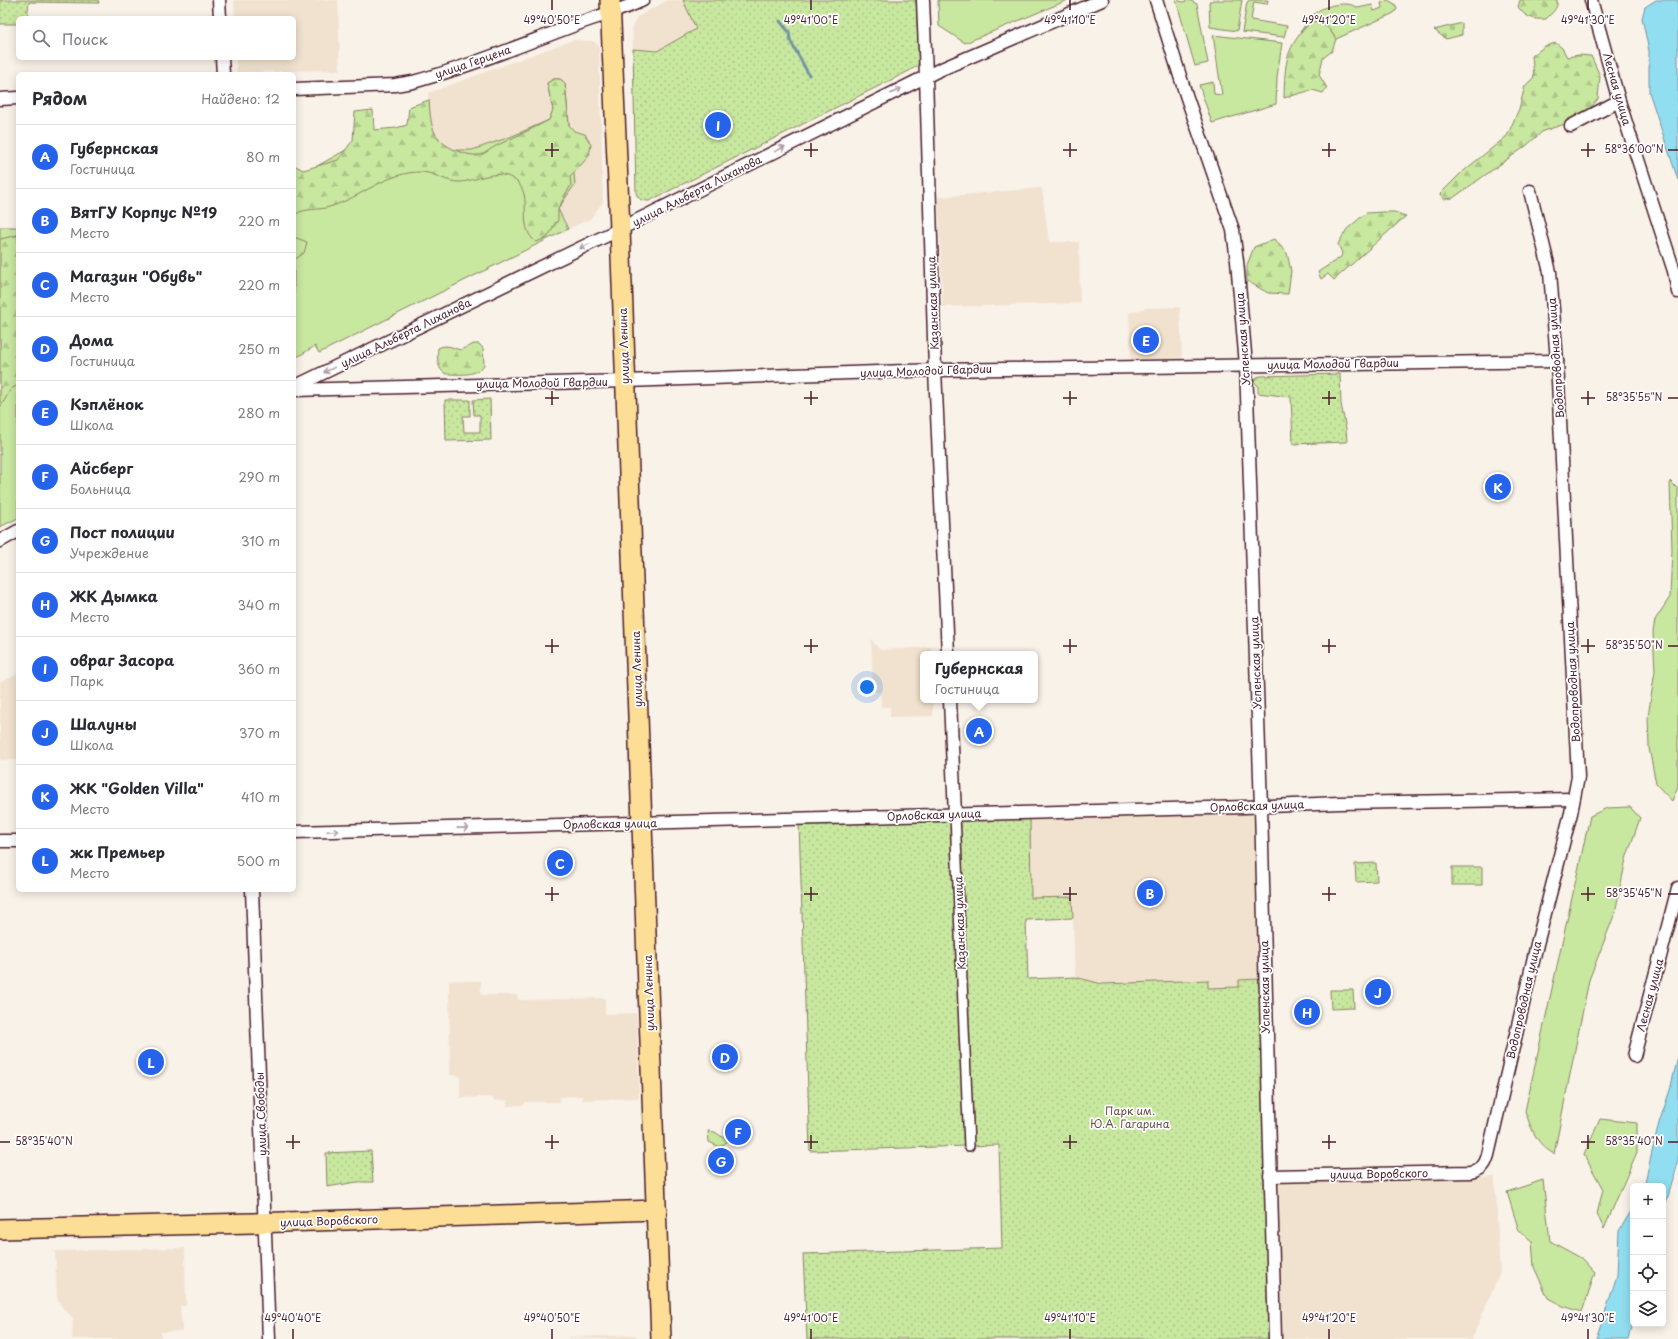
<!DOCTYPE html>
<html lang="ru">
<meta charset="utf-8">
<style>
body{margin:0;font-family:"Playpen Sans",sans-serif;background:#f7f7f7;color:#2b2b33}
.controls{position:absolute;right:12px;bottom:12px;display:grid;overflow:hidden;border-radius:6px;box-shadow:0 2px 10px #0003}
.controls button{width:36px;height:36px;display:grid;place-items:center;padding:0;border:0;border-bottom:1px solid #e1e1e2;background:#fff;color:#2b2b33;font:20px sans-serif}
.you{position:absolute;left:867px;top:687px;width:14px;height:14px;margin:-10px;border:3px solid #fff;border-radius:50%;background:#1a73e8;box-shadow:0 0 0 6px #1a73e833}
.badge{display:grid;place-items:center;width:26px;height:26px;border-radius:50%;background:#2563eb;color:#fff;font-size:13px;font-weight:700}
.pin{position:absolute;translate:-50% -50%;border:2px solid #fff;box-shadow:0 1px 4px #0006}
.popup{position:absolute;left:920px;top:651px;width:118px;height:52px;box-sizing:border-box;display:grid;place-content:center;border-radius:6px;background:#fff;filter:drop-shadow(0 1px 3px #0005);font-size:13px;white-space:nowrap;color:#7c7c81}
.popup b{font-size:15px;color:#2b2b33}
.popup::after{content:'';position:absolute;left:50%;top:100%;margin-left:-8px;border:8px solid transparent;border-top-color:#fff}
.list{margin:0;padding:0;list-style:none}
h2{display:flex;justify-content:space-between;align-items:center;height:52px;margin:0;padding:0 16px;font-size:17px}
h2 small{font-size:13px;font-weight:400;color:#7c7c81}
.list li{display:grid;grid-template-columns:26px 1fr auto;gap:12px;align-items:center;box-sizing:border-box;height:64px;padding:0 16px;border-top:1px solid #e1e1e2}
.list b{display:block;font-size:15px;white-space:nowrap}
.list p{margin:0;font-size:13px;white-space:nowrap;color:#7c7c81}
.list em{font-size:13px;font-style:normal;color:#7c7c81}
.icon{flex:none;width:22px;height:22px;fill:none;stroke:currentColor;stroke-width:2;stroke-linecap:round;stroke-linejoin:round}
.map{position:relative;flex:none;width:1678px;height:1339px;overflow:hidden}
.search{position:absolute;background:#fff;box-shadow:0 2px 10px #0003;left:16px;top:16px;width:280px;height:44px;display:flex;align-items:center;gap:10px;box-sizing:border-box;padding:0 14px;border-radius:6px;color:#7c7c81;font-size:15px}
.panel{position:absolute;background:#fff;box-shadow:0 2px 10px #0003;left:16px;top:72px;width:280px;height:820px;border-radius:6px}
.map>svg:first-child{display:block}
</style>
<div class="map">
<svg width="1678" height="1339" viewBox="0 0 1678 1339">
<defs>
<pattern id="forest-firs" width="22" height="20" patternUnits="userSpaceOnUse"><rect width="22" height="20" fill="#c8e79f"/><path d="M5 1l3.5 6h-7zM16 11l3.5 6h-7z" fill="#adc689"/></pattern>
<pattern id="cemetery-stones" width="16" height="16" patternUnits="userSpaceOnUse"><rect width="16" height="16" fill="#c8e79f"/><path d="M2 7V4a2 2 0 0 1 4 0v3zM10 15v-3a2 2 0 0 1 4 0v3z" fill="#adc689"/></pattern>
<pattern id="park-dots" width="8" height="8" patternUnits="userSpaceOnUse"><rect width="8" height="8" fill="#c8e79f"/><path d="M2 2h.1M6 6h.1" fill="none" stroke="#adc689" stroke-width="1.8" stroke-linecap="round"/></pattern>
</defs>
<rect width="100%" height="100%" fill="#f9f2e9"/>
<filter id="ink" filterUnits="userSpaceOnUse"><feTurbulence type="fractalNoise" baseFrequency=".025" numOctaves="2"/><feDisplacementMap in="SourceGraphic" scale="8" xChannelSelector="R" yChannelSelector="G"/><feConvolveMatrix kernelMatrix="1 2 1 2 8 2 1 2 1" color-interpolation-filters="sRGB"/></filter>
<g filter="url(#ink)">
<!-- built -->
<g fill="#f1e2cf">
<path d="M 234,0 L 338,0 L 340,70 L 237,72 L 236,58 L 294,58 L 294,18 L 235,18 Z"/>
<path d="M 668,0 L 683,0 L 696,29 L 657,51 L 633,49 L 632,27 L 637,17 Z"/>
<path d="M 573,40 L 593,41 L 599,46 L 603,202 L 590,219 L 568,229 L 558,209 L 575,184 L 565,83 L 547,83 L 553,110 L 549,120 L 510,137 L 472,150 L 445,150 L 432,136 L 428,93 Z"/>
<path d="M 1040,188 L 1042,189 L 1049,242 L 1079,242 L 1080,303 L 943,307 L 938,197 Z"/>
<path d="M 1180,307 L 1182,362 L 1131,363 L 1129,313 L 1146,308 Z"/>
<path d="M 871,639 L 880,650 L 931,647 L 931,654 L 923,654 L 923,700 L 933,700 L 933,716 L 890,717 L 890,707 L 881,707 L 880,692 L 873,692 Z"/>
<path d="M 18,674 L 18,760 L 0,760 L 0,682 Z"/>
<path d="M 1246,810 L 1256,818 L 1260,979 L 1239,980 L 1239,987 L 1208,988 L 1208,980 L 1102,984 L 1075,977 L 1072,897 L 1031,899 L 1030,817 Z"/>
<path d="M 449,980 L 481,981 L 481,995 L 517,995 L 518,1000 L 605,998 L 605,1014 L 637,1013 L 639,1098 L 582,1100 L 582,1096 L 560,1097 L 559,1102 L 525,1102 L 525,1105 L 507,1106 L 507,1100 L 495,1101 L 491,1097 L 460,1098 L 460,1076 L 450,1075 Z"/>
<path d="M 1495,1177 L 1500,1273 L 1472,1339 L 1282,1339 L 1276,1187 L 1278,1183 L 1282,1181 Z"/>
<path d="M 185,1248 L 186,1306 L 180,1306 L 182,1331 L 161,1332 L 161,1339 L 72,1339 L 73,1318 L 62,1307 L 57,1297 L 55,1251 Z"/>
<path d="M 636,1335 L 636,1339 L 570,1339 L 570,1337 Z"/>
</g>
<!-- grass -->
<g fill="#c8e79f" stroke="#898365">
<path d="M 938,0 L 1068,0 L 965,43 L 939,26 Z"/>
<path d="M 1176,0 L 1183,2 L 1189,0 L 1197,4 L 1208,63 L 1195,66 Z"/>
<path d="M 1213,0 L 1242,0 L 1237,31 L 1210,27 L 1209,2 Z"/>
<path d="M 1250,0 L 1268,0 L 1267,4 L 1254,2 L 1251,20 L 1287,26 L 1284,37 L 1242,32 L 1247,2 Z"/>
<path d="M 1388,0 L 1395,4 L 1397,9 L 1394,13 L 1336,39 L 1325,23 L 1312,21 L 1300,32 C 1305,26 1309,18 1314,14 C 1323,5 1349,0 1358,8 L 1372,5 L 1374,11 L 1382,8 L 1381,3 Z"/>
<path d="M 1213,35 L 1282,43 L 1277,77 L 1276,104 L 1212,123 L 1199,85 L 1213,82 L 1214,94 L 1222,95 Z"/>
<path d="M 554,79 L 560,79 L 565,83 L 575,184 L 558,209 L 568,229 L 319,353 L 315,346 L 299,356 L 294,356 L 294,179 L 360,142 L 432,136 L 438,137 L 445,150 L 472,150 L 510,137 L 549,120 L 553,110 L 547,83 Z"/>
<path d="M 0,227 L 18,227 L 18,518 L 0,527 Z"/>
<path d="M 1670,481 L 1678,489 L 1678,786 L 1672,801 L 1656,784 L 1649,748 L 1648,717 L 1655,671 L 1653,632 L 1655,620 L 1670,597 L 1672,550 Z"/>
<path d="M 1630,807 L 1640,818 L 1626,859 L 1615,913 L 1589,980 L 1554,1154 C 1536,1144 1532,1130 1525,1111 L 1590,816 L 1607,808 Z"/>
<path d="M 1600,1119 L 1637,1123 L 1637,1152 L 1604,1229 L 1597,1214 L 1603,1189 L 1584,1155 Z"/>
<path d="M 708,1131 L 715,1132 L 728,1141 L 720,1147 L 709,1142 Z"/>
<path d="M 1543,1180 L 1550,1241 L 1581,1258 L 1595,1273 L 1582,1312 L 1563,1306 L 1548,1298 L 1534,1267 L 1532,1241 L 1519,1231 L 1507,1192 Z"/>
</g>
<!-- forest -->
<g fill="url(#forest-firs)" stroke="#898365">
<path d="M 1520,0 L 1557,0 C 1559,8 1551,14 1546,19 C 1534,20 1526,18 1518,7 Z"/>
<path d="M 1312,21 L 1325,23 L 1336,39 L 1332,51 L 1323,58 L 1319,75 L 1327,88 L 1323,93 L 1312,90 L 1284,98 C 1285,62 1285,47 1312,21 Z"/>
<path d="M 1556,43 L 1562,48 L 1567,57 L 1579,55 L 1591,56 L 1600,76 L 1598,99 L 1586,113 L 1562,125 L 1543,131 L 1526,146 L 1453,198 L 1443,199 L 1440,194 L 1461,173 L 1507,136 L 1519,109 L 1525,86 L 1534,77 L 1532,56 L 1545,46 Z"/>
<path d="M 554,79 L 560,79 L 565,83 L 569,125 L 574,131 L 585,134 L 591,145 L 589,156 L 570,177 L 571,185 L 558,209 L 558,220 L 547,238 L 536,242 C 515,226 535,197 516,181 C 499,167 479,180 461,182 C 447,183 436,173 422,172 C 387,171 361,198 329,207 C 316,211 307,207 294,215 L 294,165 L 303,170 L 338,160 L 353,140 L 355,112 L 373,110 L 374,130 L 396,128 L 407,125 L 409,107 L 429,100 C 430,111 430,123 435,133 C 440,146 469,159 483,154 C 487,152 492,148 496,146 C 514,137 532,129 549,120 L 553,110 L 547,83 Z"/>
<path d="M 1382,212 L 1394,212 L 1406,216 L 1334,280 L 1328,274 L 1321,279 L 1318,272 L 1341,257 L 1342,253 L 1338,244 L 1347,229 L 1366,213 Z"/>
<path d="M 18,235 L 18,385 L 11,389 L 1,406 L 0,406 L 0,239 Z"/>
<path d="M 294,237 L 307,242 L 304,253 L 294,260 Z"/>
<path d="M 1274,239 L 1287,253 L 1291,271 L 1288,294 L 1268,293 L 1247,281 L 1247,265 L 1254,247 Z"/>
<path d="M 474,344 L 479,344 L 483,348 L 484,365 C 475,377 460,374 446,374 C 437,370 437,357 438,348 C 446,344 452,347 460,350 Z"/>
</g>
<!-- cemetery -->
<path fill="url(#cemetery-stones)" stroke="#898365" d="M 1462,23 L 1462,35 L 1446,39 L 1434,30 Z"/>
<!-- park -->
<g fill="url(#park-dots)" stroke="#898365">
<path d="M 0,0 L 98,0 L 99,3 L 29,2 L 27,18 L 18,18 L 18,24 L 0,24 Z"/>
<path d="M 683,0 L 916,0 L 919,62 L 917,66 L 909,71 L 649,201 C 642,201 639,200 636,193 L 633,49 L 657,51 L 696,29 Z"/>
<path d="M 1340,374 L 1341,404 L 1346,429 L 1347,442 L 1293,444 L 1291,397 L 1258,393 L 1258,386 L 1254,381 L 1257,377 L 1261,376 Z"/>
<path d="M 490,399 L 491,440 L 446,441 L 445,400 L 470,400 L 470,416 L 463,416 L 464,432 L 480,432 L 480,415 L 474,415 L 473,400 Z"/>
<path d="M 1030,817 L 1031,898 L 1072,897 L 1073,918 L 1026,920 L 1028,979 L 1075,977 L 1102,984 L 1208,980 L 1208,988 L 1239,987 L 1239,980 L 1260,979 L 1271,1339 L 807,1339 L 803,1254 L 1002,1248 L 999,1145 L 810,1151 L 799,823 Z"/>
<path d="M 1376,863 L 1377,881 L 1356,882 L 1355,864 Z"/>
<rect x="1452" y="867" width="30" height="18"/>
<path d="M 1330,990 L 1353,990 L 1354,1008 L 1331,1009 Z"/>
<path d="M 371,1151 L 373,1182 L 357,1182 L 327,1187 L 326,1153 Z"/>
</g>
<!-- water -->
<g fill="#91def1" stroke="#7592a2">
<path d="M 1656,0 L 1678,0 L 1678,180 L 1649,92 L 1649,51 L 1642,18 L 1645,7 Z"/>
<path d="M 1678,1056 L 1678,1163 L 1663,1213 L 1663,1186 L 1644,1186 L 1659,1123 L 1670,1090 Z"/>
<path d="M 1633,1208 L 1633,1321 L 1628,1339 L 1597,1339 L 1617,1275 L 1619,1231 Z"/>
</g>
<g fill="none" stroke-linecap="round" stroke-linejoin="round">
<!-- stream -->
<path stroke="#7592a2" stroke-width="3" d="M 780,21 L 789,32 L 790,40 L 809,75"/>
<defs>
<path id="pedestrian" d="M 955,815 L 969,1146"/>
<g id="minor">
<path d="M 219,0 L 220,18"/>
<path d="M 923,0 L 926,76 L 935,370 L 948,654"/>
<path d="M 1156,0 L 1186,95 L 1233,230 L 1237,261 L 1246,365 L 1261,807 L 1275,1339"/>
<path d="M 1591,0 L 1619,101 L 1674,271 L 1678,292"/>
<path d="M 222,58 L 223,74"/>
<path d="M 294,89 L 395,85 L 413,82 C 468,67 521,45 575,25 C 597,16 621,11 643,0"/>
<path d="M 0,99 L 18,98"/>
<path d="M 1571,126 L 1619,101"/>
<path d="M 294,387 L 620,229 L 937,71 L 1102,0"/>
<path d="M 294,390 L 626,381 L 935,370 L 1557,361"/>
<path d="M 0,541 L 18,531"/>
<path d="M 950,700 L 955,815"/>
<path d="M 294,832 L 1245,807 L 1339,803 L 1573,799"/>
<path d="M 0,841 L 18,841"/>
<path d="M 252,890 L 269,1339"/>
<path d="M 1634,1056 L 1678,888"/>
<path d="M 1270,1176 L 1470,1172 C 1481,1170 1485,1166 1488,1155 L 1537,944 L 1571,813 L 1578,777 L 1557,361 L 1550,272 L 1530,191"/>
</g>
<g id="primary">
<path d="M 610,0 L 620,229 L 661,1339"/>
<path d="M 0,1229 L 253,1223 L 657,1210"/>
</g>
</defs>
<!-- pedestrian casing -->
<use href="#pedestrian" stroke="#4a1f2b" stroke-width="12"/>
<!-- minor casing -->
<use href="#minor" stroke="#4a1f2b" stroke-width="15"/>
<!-- primary casing -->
<use href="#primary" stroke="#4a1f2b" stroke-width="22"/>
<!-- pedestrian -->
<use href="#pedestrian" stroke="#fff" stroke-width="9"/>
<!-- minor -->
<use href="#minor" stroke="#fff" stroke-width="12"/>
<!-- primary -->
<use href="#primary" stroke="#fcde96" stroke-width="19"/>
</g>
<!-- one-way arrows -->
<defs><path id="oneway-shaft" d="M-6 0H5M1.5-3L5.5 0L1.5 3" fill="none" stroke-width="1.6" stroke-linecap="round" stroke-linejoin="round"/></defs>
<g stroke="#ae9aa0">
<use href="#oneway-shaft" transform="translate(896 91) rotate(-27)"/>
<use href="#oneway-shaft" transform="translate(780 149) rotate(-27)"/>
<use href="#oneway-shaft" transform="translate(585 246) rotate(154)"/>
<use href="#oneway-shaft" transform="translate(329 370) rotate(154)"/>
<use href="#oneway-shaft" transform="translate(463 828) rotate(-1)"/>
<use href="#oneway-shaft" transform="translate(333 831) rotate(-2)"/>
</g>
</g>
<!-- ticks -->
<path fill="none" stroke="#4a1f2b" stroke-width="1.5" d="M 552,0 L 552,10M 811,0 L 811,10M 1070,0 L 1070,10M 1329,0 L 1329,10M 1588,0 L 1588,10M 552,143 L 552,157M 811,143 L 811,157M 1070,143 L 1070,157M 1329,143 L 1329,157M 1588,143 L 1588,157M 545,150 L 559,150M 804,150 L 818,150M 1063,150 L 1077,150M 1322,150 L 1336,150M 1581,150 L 1595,150M 1668,150 L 1678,150M 552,391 L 552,405M 811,391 L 811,405M 1070,391 L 1070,405M 1329,391 L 1329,405M 1588,391 L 1588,405M 545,398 L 559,398M 804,398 L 818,398M 1063,398 L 1077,398M 1322,398 L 1336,398M 1581,398 L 1595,398M 1668,398 L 1678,398M 552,639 L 552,653M 811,639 L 811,653M 1070,639 L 1070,653M 1329,639 L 1329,653M 1588,639 L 1588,653M 545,646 L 559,646M 804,646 L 818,646M 1063,646 L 1077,646M 1322,646 L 1336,646M 1581,646 L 1595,646M 1668,646 L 1678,646M 552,887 L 552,901M 811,887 L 811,901M 1070,887 L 1070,901M 1329,887 L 1329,901M 1588,887 L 1588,901M 545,894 L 559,894M 804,894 L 818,894M 1063,894 L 1077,894M 1322,894 L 1336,894M 1581,894 L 1595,894M 1668,894 L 1678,894M 293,1135 L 293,1149M 552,1135 L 552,1149M 811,1135 L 811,1149M 1070,1135 L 1070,1149M 1329,1135 L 1329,1149M 1588,1135 L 1588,1149M 0,1142 L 10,1142M 286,1142 L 300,1142M 545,1142 L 559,1142M 804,1142 L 818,1142M 1063,1142 L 1077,1142M 1322,1142 L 1336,1142M 1581,1142 L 1595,1142M 1668,1142 L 1678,1142M 293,1329 L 293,1339M 552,1329 L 552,1339M 811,1329 L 811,1339M 1070,1329 L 1070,1339M 1329,1329 L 1329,1339M 1588,1329 L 1588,1339"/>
<g text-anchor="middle" stroke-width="3.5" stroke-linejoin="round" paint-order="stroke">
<!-- street labels -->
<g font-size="11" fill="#4a1f2b" stroke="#fff">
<text transform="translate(473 62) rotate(-19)" y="4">улица Герцена</text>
<text transform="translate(1617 89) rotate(74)" y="4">Лесная улица</text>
<text transform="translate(697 191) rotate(-27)" y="4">улица Альберта Лиханова</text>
<text transform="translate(933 303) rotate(-92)" y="4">Казанская улица</text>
<text transform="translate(406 333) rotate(-26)" y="4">улица Альберта Лиханова</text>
<text transform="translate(1243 339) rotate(-94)" y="4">Успенская улица</text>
<text transform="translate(624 346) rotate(-92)" y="4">улица Ленина</text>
<text transform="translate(1556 358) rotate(-94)" y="4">Водопроводная улица</text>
<text transform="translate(1333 364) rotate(-1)" y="4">улица Молодой Гвардии</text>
<text transform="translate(926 371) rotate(-2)" y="4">улица Молодой Гвардии</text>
<text transform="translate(542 383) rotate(-1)" y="4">улица Молодой Гвардии</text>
<text transform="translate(1256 663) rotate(-92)" y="4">Успенская улица</text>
<text transform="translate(637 669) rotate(-92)" y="4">улица Ленина</text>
<text transform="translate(1573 682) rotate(-93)" y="4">Водопроводная улица</text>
<text transform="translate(1257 806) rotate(-2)" y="4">Орловская улица</text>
<text transform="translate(934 815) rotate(-2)" y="4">Орловская улица</text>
<text transform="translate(610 824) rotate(-1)" y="4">Орловская улица</text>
<text transform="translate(960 923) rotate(-92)" y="4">Казанская улица</text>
<text transform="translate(1265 987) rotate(-91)" y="4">Успенская улица</text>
<text transform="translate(649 993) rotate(-92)" y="4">улица Ленина</text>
<text transform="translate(1650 995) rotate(-75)" y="4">Лесная улица</text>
<text transform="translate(1524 1000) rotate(-77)" y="4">Водопроводная улица</text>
<text transform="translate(261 1114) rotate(-92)" y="4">улица Свободы</text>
<text transform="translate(1379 1174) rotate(-1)" y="4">улица Воровского</text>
<text transform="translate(329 1221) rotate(-2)" y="4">улица Воровского</text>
</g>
<!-- park labels -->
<g font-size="11" fill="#6a5148" stroke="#fff">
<text x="1130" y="1115">Парк им.<tspan x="1130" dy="13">Ю.А. Гагарина</tspan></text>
</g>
</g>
<g font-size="10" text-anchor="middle" fill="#4a1f2b" stroke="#fff" stroke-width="3.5" stroke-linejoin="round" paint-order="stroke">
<text x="552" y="24">49°40'50"E</text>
<text x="811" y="24">49°41'00"E</text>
<text x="1070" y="24">49°41'10"E</text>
<text x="1329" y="24">49°41'20"E</text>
<text x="1588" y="24">49°41'30"E</text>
<text x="1634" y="153">58°36'00"N</text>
<text x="1634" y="401">58°35'55"N</text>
<text x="1634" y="649">58°35'50"N</text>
<text x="1634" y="897">58°35'45"N</text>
<text x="44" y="1145">58°35'40"N</text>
<text x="1634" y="1145">58°35'40"N</text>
<text x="293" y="1322">49°40'40"E</text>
<text x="552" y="1322">49°40'50"E</text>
<text x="811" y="1322">49°41'00"E</text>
<text x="1070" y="1322">49°41'10"E</text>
<text x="1329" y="1322">49°41'20"E</text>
<text x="1588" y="1322">49°41'30"E</text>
</g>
</svg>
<div class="controls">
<button>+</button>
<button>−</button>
<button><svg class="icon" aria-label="locate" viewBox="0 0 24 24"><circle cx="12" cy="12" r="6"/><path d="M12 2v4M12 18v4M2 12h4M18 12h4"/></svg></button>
<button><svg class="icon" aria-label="layers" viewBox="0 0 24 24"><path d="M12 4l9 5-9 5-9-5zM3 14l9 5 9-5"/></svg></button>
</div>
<div class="you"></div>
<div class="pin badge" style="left:979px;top:731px">A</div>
<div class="popup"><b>Губернская</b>Гостиница</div>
<div class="pin badge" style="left:1150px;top:893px">B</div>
<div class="pin badge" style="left:560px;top:863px">C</div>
<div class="pin badge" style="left:725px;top:1057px">D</div>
<div class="pin badge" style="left:1146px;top:340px">E</div>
<div class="pin badge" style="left:738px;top:1132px">F</div>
<div class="pin badge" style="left:721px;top:1161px">G</div>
<div class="pin badge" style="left:1307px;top:1012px">H</div>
<div class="pin badge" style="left:718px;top:125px">I</div>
<div class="pin badge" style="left:1378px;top:992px">J</div>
<div class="pin badge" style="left:1498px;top:487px">K</div>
<div class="pin badge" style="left:151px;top:1062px">L</div>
<div class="search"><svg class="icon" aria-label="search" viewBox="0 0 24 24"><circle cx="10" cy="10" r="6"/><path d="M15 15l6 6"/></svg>Поиск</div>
<section class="panel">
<h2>Рядом<small>Найдено: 12</small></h2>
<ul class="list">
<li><span class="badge">A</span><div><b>Губернская</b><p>Гостиница</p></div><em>80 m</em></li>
<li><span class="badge">B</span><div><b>ВятГУ Корпус №19</b><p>Место</p></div><em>220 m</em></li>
<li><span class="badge">C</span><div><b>Магазин &quot;Обувь&quot;</b><p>Место</p></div><em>220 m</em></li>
<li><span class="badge">D</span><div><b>Дома</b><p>Гостиница</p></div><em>250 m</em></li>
<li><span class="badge">E</span><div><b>Кэплёнок</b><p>Школа</p></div><em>280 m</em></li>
<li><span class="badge">F</span><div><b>Айсберг</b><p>Больница</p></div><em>290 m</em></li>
<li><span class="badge">G</span><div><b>Пост полиции</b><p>Учреждение</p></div><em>310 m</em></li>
<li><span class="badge">H</span><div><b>ЖК Дымка</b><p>Место</p></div><em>340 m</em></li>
<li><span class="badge">I</span><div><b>овраг Засора</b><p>Парк</p></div><em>360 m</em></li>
<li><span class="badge">J</span><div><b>Шалуны</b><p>Школа</p></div><em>370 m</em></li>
<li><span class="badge">K</span><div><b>ЖК &quot;Golden Villa&quot;</b><p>Место</p></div><em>410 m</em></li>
<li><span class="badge">L</span><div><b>жк Премьер</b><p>Место</p></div><em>500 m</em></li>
</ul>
</section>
</div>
